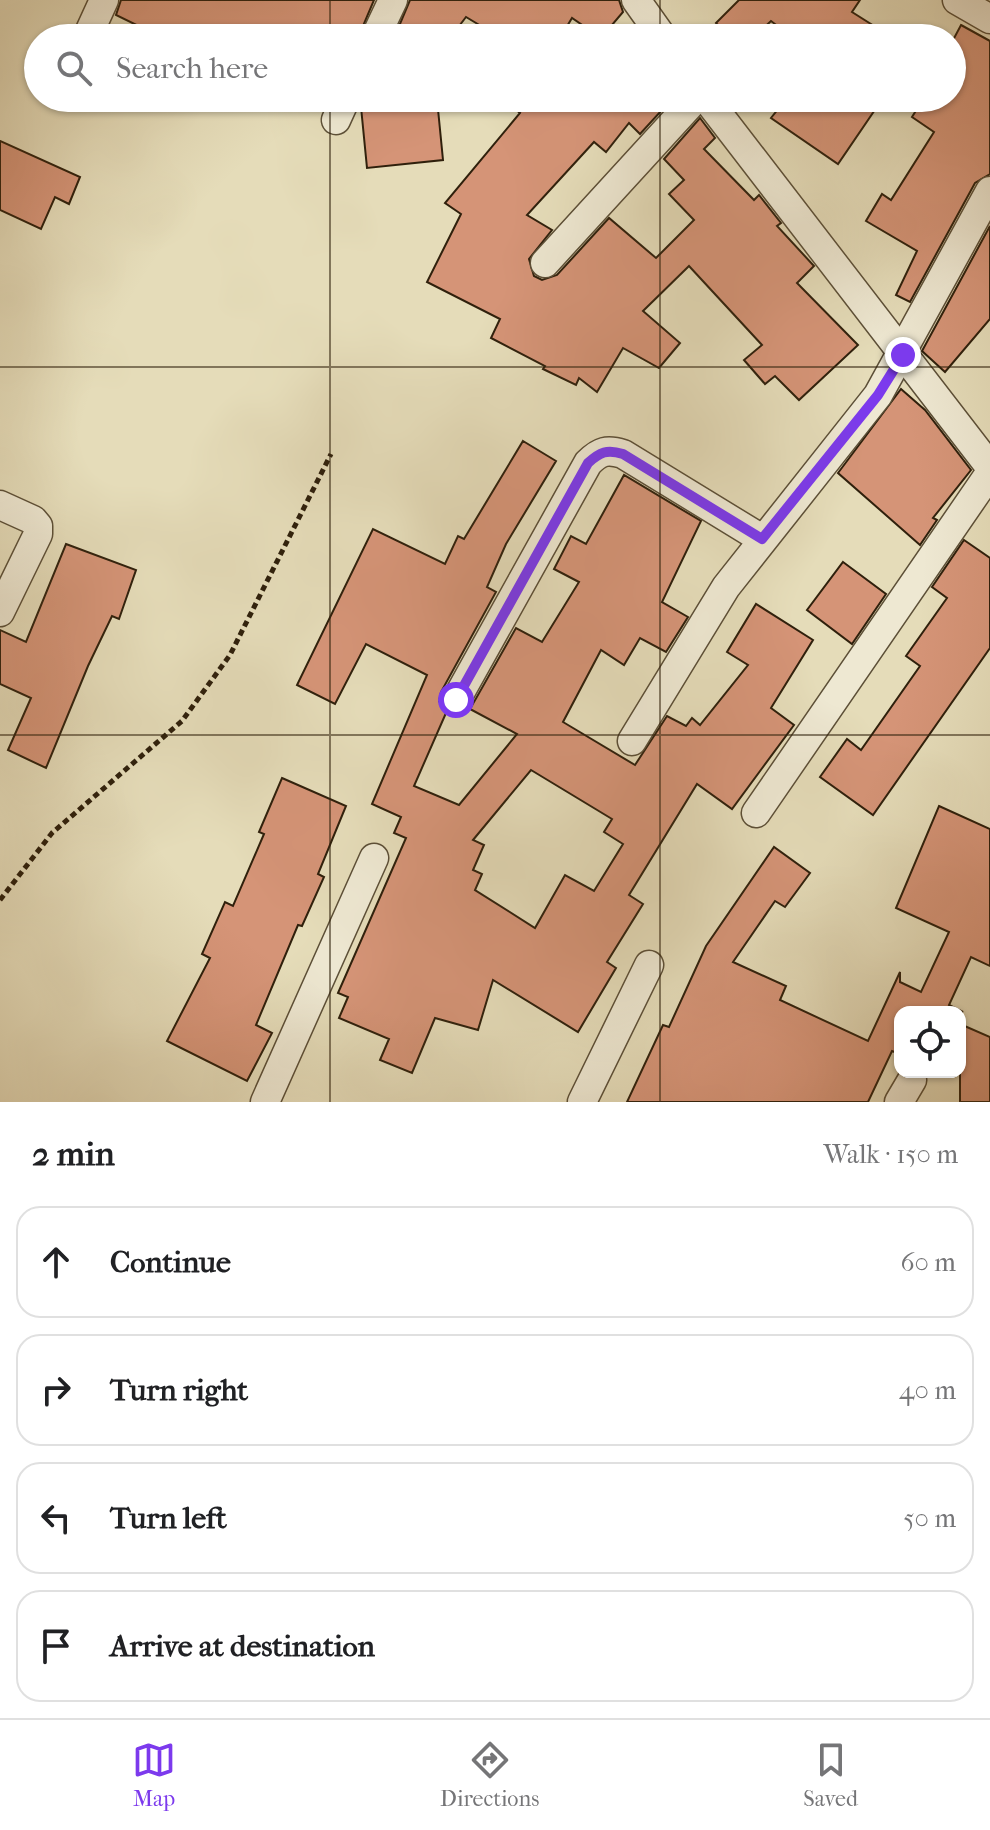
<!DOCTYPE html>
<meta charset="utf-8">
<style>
body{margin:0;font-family:"IM FELL French Canon",serif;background:#f2f2f2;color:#202124}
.controls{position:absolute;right:24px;bottom:24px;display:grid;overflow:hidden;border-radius:16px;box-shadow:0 2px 6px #0004}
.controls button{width:72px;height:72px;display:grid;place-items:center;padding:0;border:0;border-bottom:2px solid #e0e0e0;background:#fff;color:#202124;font:40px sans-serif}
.stop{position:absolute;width:24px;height:24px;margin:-18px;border:6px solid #7c3aed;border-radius:50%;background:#fff}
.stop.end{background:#7c3aed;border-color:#fff;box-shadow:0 2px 8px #0008}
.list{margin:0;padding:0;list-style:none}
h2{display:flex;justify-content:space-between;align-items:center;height:104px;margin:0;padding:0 32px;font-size:34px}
h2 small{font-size:26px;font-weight:400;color:#757577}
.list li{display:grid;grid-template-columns:52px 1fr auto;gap:24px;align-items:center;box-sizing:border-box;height:112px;margin:0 16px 16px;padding:0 16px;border:2px solid #e0e0e0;border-radius:24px}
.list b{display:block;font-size:30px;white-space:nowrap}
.list em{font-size:26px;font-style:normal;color:#757577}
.icon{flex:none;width:44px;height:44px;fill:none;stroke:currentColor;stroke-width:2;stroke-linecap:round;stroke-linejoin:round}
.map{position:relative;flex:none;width:990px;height:1102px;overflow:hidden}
.search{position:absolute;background:#fff;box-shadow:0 2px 6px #0004;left:24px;right:24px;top:24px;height:88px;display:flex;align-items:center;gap:20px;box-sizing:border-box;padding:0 28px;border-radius:44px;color:#757577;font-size:30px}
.sheet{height:616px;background:#fff}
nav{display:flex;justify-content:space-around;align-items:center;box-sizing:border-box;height:112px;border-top:2px solid #e0e0e0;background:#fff;font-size:22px;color:#757577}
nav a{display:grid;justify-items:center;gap:4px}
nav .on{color:#7c3aed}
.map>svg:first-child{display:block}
</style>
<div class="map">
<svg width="990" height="1102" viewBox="0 0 990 1102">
<rect width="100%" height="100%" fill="#e5dcb9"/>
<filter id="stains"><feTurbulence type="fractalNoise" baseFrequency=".0025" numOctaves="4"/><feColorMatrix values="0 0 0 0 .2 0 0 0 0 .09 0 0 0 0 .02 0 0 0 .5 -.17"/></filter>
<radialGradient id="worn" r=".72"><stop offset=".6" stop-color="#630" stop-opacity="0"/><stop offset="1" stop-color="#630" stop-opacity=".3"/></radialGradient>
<!-- building -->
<g fill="#d59477" stroke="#2f200c" stroke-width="2" fill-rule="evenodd">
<path d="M 121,0 L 374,0 L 358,38 L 163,38 L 116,15 Z"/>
<path d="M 410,0 L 619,0 L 623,12 L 601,38 L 572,18 L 560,38 L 501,38 L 466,17 L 450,38 L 394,38 Z"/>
<path d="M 739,0 L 860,0 L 852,12 L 893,38 L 793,38 L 771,21 L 753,38 L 731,38 L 716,23 Z"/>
<path d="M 961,25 L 990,41 L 990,174 L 975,183 L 910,302 L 896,295 L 917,251 L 866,221 L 882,194 L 891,200 L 934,132 L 912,117 L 924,98 L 952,98 L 952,42 Z"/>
<path d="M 501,98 L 673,98 L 640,134 L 629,123 L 606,152 L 594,142 L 527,215 L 552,230 L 529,259 L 534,276 L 542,280 L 557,275 L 609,218 L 656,258 L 694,220 L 669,194 L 684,180 L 664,159 L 700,118 L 715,138 L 704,149 L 754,200 L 759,195 L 781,223 L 777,226 L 814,266 L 797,283 L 858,345 L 799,400 L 775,376 L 765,384 L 744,360 L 762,345 L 689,266 L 643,311 L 680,343 L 659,368 L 623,348 L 597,392 L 579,378 L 576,385 L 543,369 L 545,366 L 491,338 L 500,319 L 427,282 L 461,214 L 445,203 L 520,113 Z"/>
<path d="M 787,98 L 883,98 L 838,164 L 771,118 Z"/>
<path d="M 437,99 L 443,160 L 367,168 L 361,107 Z"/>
<path d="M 0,141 L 80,177 L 69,204 L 55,197 L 41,229 L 0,210 Z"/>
<path d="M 990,226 L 990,319 L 945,372 L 922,351 Z"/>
<path d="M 901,389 L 925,410 L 971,470 L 933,518 L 937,520 L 920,545 L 838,473 Z"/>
<path d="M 523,441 L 556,461 L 506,544 L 487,587 L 496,592 L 441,692 L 439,701 L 446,713 L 414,786 L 459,805 L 517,734 L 470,709 L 516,628 L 542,642 L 579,582 L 554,569 L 571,536 L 586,544 L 624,475 L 701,521 L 662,602 L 688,617 L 666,652 L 640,638 L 624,665 L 601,650 L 563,722 L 635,765 L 667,716 L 686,726 L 692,718 L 700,725 L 748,665 L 727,652 L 756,604 L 813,640 L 771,708 L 794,725 L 732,809 L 697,784 L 629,895 L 643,904 L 607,962 L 616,968 L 578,1032 L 493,980 L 478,1030 L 435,1018 L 412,1073 L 380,1060 L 389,1039 L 339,1018 L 348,997 L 338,993 L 406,838 L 394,833 L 401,817 L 372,804 L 427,675 L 366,644 L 335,704 L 297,685 L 373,529 L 445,564 L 458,536 L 464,539 ZM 531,770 L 612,819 L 604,832 L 623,844 L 594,891 L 565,875 L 535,928 L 475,890 L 482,874 L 473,870 L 484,845 L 473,840 Z"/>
<path d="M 964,540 L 990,558 L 990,648 L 873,815 L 820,777 L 847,739 L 861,750 L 920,666 L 906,656 L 947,598 L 932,587 Z"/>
<path d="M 66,544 L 136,570 L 119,619 L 112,616 L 88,666 L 46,768 L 8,750 L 31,698 L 0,684 L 0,630 L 26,642 Z"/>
<path d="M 843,562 L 886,594 L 852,644 L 807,610 Z"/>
<path d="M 282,778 L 346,806 L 318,874 L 324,877 L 302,926 L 298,925 L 256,1025 L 272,1033 L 247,1081 L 167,1041 L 210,958 L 202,954 L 225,902 L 233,906 L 264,834 L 259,832 Z"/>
<path d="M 939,806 L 990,829 L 990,966 L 971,957 L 949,1005 L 963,1012 L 900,1012 L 900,1054 L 892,1051 L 868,1102 L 627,1102 L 663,1025 L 669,1027 L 706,946 L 774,847 L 810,873 L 785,907 L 775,901 L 733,962 L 786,986 L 780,1000 L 868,1041 L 900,972 L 900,982 L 921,992 L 949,932 L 896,908 Z"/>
<path d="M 960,1024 L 990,1037 L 990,1102 L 960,1102 Z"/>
</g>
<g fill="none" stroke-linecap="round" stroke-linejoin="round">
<defs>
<g id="minor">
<path d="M 636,0 L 663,38"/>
<path d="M 957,0 L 990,19"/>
<path d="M 88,35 L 104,0"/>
<path d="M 375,38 L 393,0"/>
<path d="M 706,98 L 990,467"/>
<path d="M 336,120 L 346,98"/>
<path d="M 545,263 L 696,98"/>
<path d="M 0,505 L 33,520 L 38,526 L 38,534 L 0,612"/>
<path d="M 456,700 L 588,463 C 600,451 607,449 623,454 L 762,539"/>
<path d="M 632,741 L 726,587 L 878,395 L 990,191"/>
<path d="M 756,813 L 990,473"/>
<path d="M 265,1102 L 374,858"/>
<path d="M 582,1102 L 649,965"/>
<path d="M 899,1102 L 912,1080"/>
</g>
</defs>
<!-- minor casing -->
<use href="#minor" stroke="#5c4f37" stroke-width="31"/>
<!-- path -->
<path stroke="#2f200c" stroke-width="5" stroke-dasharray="6 4" stroke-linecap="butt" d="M 0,900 L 52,833 L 182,721 L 230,655 L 331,454"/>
<!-- minor -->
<use href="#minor" stroke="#eee8d2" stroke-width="28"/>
</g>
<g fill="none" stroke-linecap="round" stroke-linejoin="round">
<!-- route -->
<path stroke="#7c3aed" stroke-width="10" d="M 456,700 L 588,463 C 600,452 607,449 623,454 L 762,539 L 878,395 L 903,355"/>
</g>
<!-- grid -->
<path fill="none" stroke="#2f200c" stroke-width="2" stroke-opacity="0.55" d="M 330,0 L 330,38M 660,0 L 660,38M 330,98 L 330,1102M 660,98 L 660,1102M 0,367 L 990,367M 0,735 L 990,735"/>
<rect width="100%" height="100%" filter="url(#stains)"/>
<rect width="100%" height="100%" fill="url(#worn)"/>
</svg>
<div class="controls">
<button><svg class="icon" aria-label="locate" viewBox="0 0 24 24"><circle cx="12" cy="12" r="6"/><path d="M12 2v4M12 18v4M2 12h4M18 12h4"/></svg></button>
</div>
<div class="stop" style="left:456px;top:700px"></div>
<div class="stop end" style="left:903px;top:355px"></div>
<div class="search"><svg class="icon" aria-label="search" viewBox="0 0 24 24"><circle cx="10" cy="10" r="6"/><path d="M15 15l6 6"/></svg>Search here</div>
</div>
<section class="sheet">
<h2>2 min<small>Walk · 150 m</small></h2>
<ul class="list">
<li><svg class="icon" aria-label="ahead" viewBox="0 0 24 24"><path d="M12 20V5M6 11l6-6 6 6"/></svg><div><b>Continue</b></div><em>60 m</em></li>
<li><svg class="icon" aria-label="right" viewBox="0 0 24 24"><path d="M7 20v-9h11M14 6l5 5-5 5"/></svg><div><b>Turn right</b></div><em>40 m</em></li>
<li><svg class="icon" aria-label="left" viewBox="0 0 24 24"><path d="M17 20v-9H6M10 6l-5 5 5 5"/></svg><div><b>Turn left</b></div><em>50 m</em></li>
<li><svg class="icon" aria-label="arrive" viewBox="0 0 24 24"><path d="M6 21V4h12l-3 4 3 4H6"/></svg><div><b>Arrive at destination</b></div></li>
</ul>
</section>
<nav>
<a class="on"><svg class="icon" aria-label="map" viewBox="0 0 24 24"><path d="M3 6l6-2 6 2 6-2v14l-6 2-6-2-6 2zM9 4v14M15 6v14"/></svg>Map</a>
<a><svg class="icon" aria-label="directions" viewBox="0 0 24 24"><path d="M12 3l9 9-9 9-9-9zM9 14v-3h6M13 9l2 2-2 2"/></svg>Directions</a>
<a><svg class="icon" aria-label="saved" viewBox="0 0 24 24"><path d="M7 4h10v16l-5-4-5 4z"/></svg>Saved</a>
</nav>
